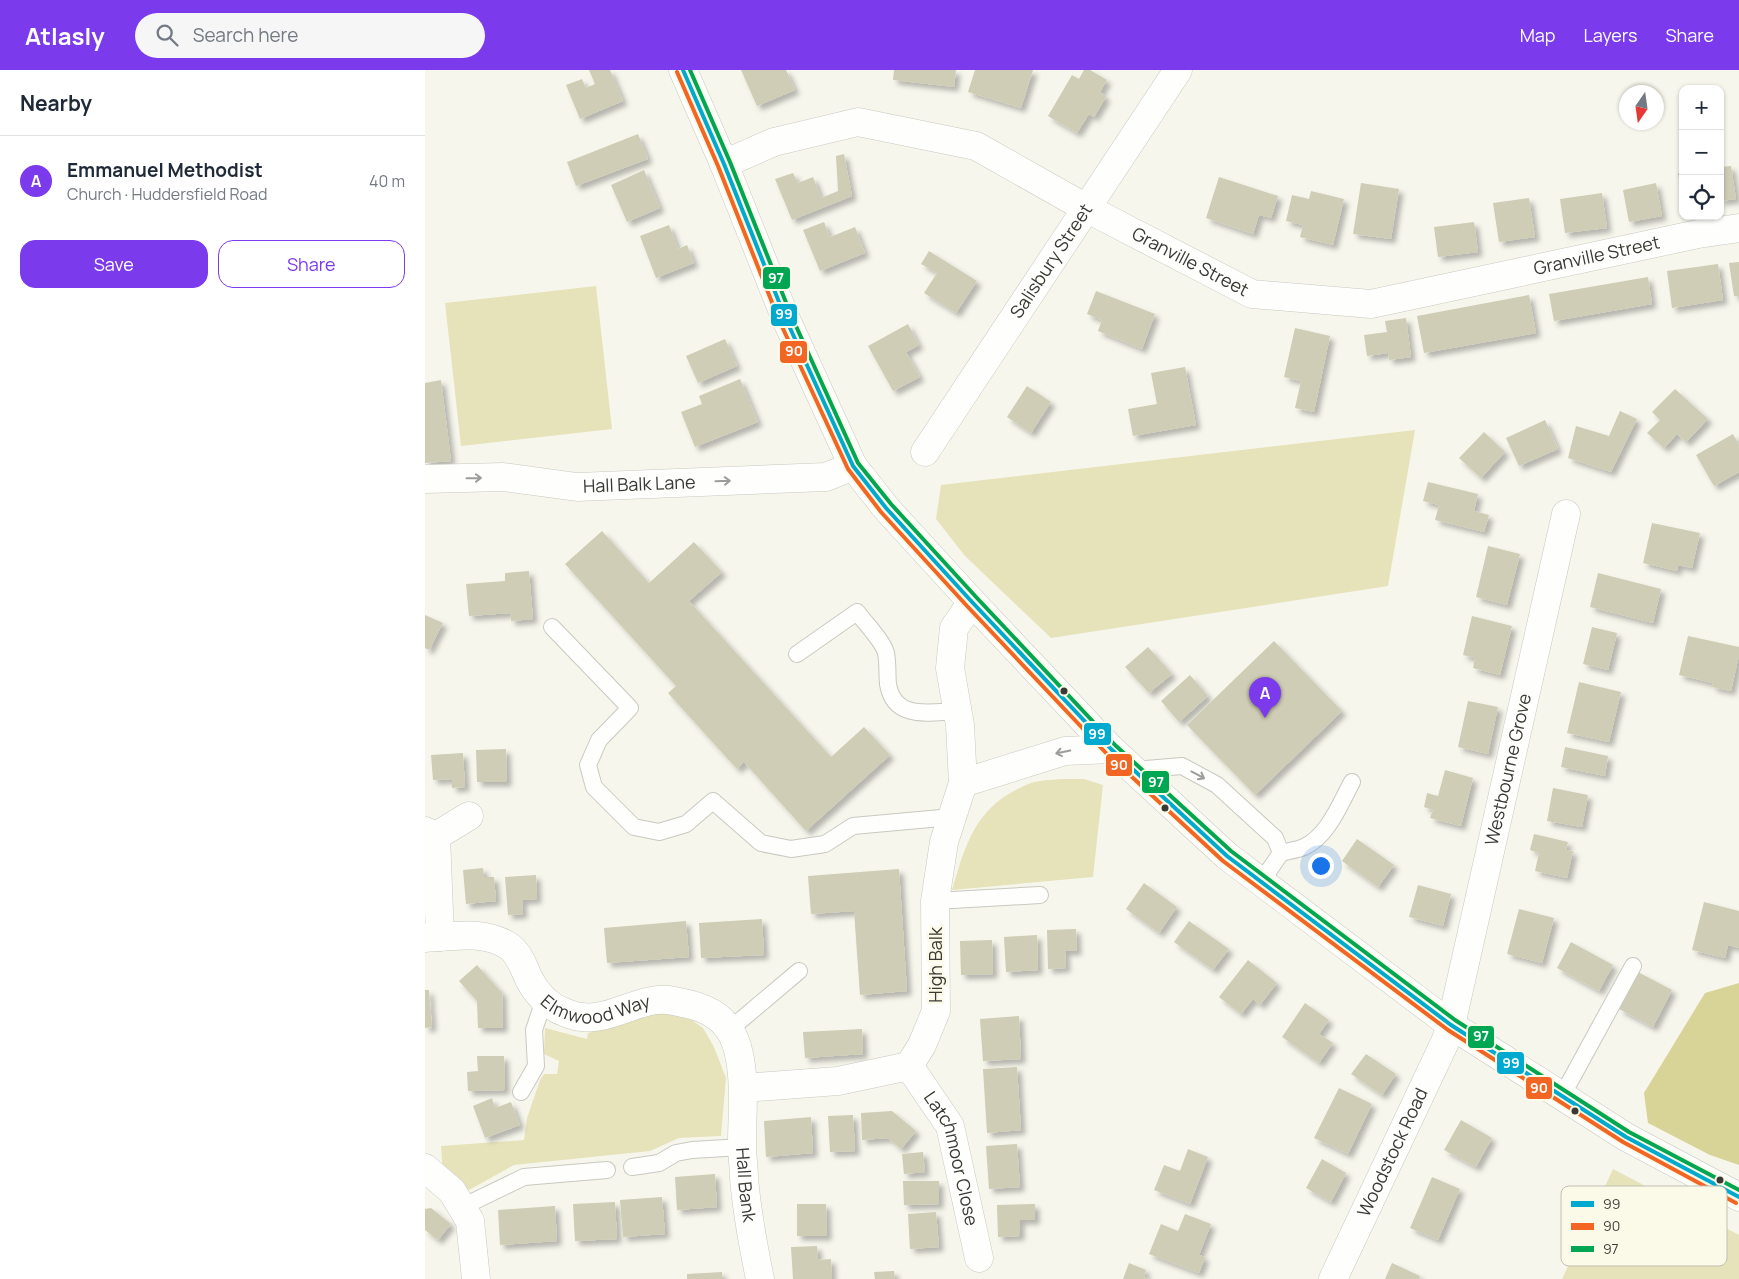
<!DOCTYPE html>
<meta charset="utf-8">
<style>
body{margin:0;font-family:Manrope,sans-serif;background:#f6f6f7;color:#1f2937}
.controls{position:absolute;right:15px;top:15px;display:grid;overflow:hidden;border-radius:10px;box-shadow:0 1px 4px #0004}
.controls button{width:45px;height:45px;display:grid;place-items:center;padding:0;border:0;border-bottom:1px solid #e0e1e3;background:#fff;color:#1f2937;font:25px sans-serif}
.compass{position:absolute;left:1194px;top:15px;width:45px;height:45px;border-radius:50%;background:#fff;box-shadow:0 1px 4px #0004;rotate:193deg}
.you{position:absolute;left:895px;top:795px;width:18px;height:18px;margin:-12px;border:4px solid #fff;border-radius:50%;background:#1a73e8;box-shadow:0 0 0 8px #1a73e833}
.badge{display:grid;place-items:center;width:32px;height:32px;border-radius:50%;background:#7c3aed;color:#fff;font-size:16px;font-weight:700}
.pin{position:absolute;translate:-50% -41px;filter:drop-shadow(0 1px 2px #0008)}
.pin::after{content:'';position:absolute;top:26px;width:18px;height:15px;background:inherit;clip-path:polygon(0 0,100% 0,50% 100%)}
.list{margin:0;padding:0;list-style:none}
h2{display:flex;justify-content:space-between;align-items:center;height:65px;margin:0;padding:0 20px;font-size:21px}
h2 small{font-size:16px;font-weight:400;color:#747a83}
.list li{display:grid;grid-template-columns:32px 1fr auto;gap:15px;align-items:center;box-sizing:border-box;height:90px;padding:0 20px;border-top:1px solid #e0e1e3}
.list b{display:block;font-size:19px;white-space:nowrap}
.list p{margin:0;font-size:16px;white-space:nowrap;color:#747a83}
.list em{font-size:16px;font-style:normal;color:#747a83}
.actions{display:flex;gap:10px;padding:15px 20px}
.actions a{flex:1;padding:11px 0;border:1px solid #7c3aed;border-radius:15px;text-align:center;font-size:18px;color:#7c3aed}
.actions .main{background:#7c3aed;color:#fff}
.icon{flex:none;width:28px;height:28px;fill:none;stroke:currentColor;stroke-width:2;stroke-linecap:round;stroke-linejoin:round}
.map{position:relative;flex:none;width:1314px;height:1209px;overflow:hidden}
header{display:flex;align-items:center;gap:30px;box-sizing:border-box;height:70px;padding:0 25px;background:#7c3aed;color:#fff}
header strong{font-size:24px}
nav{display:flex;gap:28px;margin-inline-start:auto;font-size:18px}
.search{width:350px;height:45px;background:#f6f6f7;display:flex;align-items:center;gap:12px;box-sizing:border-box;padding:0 18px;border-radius:28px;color:#747a83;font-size:19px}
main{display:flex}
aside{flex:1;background:#fff}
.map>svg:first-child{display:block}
</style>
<header>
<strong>Atlasly</strong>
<div class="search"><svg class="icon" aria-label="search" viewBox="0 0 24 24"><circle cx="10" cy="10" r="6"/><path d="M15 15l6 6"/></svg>Search here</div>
<nav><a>Map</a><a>Layers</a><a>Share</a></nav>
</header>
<main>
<aside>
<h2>Nearby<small></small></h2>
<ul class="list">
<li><span class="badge">A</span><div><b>Emmanuel Methodist</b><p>Church · Huddersfield Road</p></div><em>40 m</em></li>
</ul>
<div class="actions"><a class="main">Save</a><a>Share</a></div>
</aside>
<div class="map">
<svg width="1314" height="1209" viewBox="0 0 1314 1209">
<defs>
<filter id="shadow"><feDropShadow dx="4.5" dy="4.5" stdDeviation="2.5" flood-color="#0004"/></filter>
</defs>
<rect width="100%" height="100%" fill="#f7f6ec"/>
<!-- green -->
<g fill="#e6e3ba">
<path d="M 171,216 L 187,359 L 36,376 L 20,233 Z"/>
<path d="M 990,360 L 963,516 L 626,568 L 540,486 L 511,449 L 516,415 Z"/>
<path d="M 636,709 L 659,709 L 678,715 L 668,807 L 527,820 C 542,769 552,734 606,713 C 615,710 627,710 636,709 Z"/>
<path d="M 242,940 L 261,946 L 278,958 L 289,977 L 301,1008 L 296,1066 L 254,1068 L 225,1081 L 89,1095 L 44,1120 L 18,1104 L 16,1076 L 99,1070 L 102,1048 L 115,1010 L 119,1004 L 132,1004 L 134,991 L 119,984 L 120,958 L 162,969 L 163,963 C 190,956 215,945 242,940 Z"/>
<path d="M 1188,1099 L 1314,1165 L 1314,1209 L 1137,1209 Z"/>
</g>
<!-- forest -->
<path fill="#d8d397" d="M 1314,913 L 1314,1095 L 1285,1085 L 1223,1053 L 1219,1023 L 1280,923 Z"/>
<!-- building -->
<g fill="#cfcdb5" filter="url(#shadow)">
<path d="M 164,0 L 185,0 L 198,31 L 155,49 L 141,15 L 157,9 L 161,18 L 170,14 Z"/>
<path d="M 316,0 L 361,0 L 370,20 L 332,36 Z"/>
<path d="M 469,0 L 531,0 L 529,17 L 468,10 Z"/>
<path d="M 550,0 L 608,0 L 596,38 L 543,22 Z"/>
<path d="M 659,0 L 665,0 L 682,10 L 675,22 L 681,27 L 669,47 L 664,44 L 652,63 L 623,46 L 647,5 L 654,9 Z"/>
<path d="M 213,64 L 223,89 L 151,116 L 142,92 Z"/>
<path d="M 419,84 L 427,126 L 367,150 L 350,109 L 368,103 L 373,113 L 388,107 L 396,128 L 413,121 L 411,86 Z"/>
<path d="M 1306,96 L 1311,129 L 1295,131 L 1295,97 Z"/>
<path d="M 219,100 L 235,138 L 202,152 L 186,115 Z"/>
<path d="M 1253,103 L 1258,103 L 1258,128 L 1257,128 Z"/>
<path d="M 794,107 L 853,126 L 846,148 L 834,145 L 828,164 L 781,148 Z"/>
<path d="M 936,113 L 974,119 L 966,169 L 928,164 Z"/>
<path d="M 1231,113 L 1237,146 L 1204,152 L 1198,120 Z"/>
<path d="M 886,121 L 919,129 L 908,175 L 875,167 L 878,155 L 861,151 L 867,125 L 884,129 Z"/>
<path d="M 1177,123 L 1182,158 L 1140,163 L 1135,129 Z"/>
<path d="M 1104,128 L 1110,167 L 1074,172 L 1068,133 Z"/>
<path d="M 399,152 L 405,167 L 430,157 L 440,183 L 395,201 L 378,160 Z"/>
<path d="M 1049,152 L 1053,182 L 1013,187 L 1009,157 Z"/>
<path d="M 244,155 L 253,179 L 262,175 L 269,193 L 231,208 L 215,166 Z"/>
<path d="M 504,181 L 552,211 L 531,243 L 499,223 L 512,203 L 496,194 Z"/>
<path d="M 1314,192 L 1314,226 L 1309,226 L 1304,193 Z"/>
<path d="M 1293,194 L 1298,230 L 1247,238 L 1242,201 Z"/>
<path d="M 1223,207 L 1227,234 L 1129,251 L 1124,224 Z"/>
<path d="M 671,221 L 730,244 L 717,279 L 673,261 L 677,250 L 662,244 Z"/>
<path d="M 1104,225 L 1111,263 L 999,283 L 992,246 Z"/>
<path d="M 981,248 L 986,287 L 964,290 L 963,283 L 942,286 L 939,265 L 962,262 L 960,251 Z"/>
<path d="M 483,254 L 494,275 L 481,282 L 495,307 L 468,321 L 443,276 Z"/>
<path d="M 870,258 L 905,266 L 889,342 L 870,338 L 876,311 L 859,307 Z"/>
<path d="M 300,269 L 312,296 L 273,313 L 261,286 Z"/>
<path d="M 760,297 L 771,355 L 708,366 L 703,339 L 732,334 L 726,303 Z"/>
<path d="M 315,309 L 333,352 L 270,377 L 256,342 L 277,334 L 274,326 Z"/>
<path d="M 16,310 L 26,391 L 0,393 L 0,313 Z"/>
<path d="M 602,316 L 626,332 L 606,363 L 582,347 Z"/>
<path d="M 1250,319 L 1283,349 L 1261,372 L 1252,364 L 1239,378 L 1222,363 L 1235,350 L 1227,342 Z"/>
<path d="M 1195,341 L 1212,349 L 1186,402 L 1143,388 L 1151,356 L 1184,366 Z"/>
<path d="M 1120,350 L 1133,379 L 1094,396 L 1081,368 Z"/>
<path d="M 1059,362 L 1080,382 L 1056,408 L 1034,388 Z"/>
<path d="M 1308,364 L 1314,375 L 1314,402 L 1289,416 L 1271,385 Z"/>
<path d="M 1003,412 L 1053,424 L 1049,441 L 1064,445 L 1059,462 L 1010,450 L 1014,435 L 998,431 Z"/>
<path d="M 1227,453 L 1275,463 L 1267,498 L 1253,495 L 1252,501 L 1218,493 Z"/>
<path d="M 177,461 L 224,513 L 269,472 L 297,502 L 264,531 L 406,687 L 439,657 L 465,685 L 381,761 L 319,692 L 312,699 L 243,623 L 251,616 L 140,494 Z"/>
<path d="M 1063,476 L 1095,484 L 1082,535 L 1051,527 Z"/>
<path d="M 104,501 L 108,549 L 86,551 L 85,543 L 44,546 L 41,514 L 80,511 L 80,503 Z"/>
<path d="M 1173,503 L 1236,519 L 1228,553 L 1165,537 Z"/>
<path d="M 0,545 L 18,553 L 4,580 L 0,578 Z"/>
<path d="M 1047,546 L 1087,556 L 1075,605 L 1048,598 L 1050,588 L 1038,585 Z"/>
<path d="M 1167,557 L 1192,563 L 1183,600 L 1158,594 Z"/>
<path d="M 1263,566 L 1314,577 L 1314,585 L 1306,621 L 1287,617 L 1288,613 L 1254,605 Z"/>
<path d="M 849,571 L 917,641 L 830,725 L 762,655 Z"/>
<path d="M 723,577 L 747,604 L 724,623 L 700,597 Z"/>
<path d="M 765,605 L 783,626 L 754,652 L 736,631 Z"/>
<path d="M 1154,612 L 1196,622 L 1184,672 L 1142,663 Z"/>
<path d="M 1043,631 L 1073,637 L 1063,684 L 1033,677 Z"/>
<path d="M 1140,677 L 1183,686 L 1180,706 L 1136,697 Z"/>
<path d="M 81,679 L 82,712 L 52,712 L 51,680 Z"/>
<path d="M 38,683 L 40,717 L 27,718 L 27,709 L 8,710 L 6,685 Z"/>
<path d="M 1020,700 L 1048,708 L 1036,756 L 1005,748 L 1008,740 L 999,737 L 1002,723 L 1013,726 Z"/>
<path d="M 1128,718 L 1163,725 L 1157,757 L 1122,751 Z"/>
<path d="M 1109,764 L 1143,772 L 1141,780 L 1148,781 L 1142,808 L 1110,801 L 1114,783 L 1105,780 Z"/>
<path d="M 932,769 L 969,795 L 953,817 L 917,791 Z"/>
<path d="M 58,798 L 59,807 L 69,807 L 71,831 L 41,834 L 38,800 Z"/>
<path d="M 474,799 L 482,921 L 435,925 L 429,841 L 386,844 L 383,806 Z"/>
<path d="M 111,805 L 112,829 L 97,830 L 98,844 L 83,845 L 80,807 Z"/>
<path d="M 719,813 L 752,837 L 734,863 L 701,839 Z"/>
<path d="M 993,815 L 1026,824 L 1018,856 L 984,847 Z"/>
<path d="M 1279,832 L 1314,841 L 1314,878 L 1303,875 L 1300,888 L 1267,880 Z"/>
<path d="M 1094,839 L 1129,848 L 1117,893 L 1082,884 Z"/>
<path d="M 337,849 L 339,885 L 276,888 L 274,853 Z"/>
<path d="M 261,851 L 264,887 L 182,893 L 179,858 Z"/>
<path d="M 764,851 L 804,879 L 788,900 L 749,872 Z"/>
<path d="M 651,859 L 652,881 L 640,881 L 641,898 L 623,899 L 622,860 Z"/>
<path d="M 612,865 L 613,900 L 581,902 L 579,867 Z"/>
<path d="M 567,870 L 568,904 L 536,905 L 535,871 Z"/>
<path d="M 1146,872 L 1188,895 L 1174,921 L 1132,898 Z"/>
<path d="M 823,890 L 852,913 L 835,935 L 828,929 L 816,944 L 794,927 Z"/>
<path d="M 52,895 L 77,923 L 78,958 L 53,958 L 52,931 L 34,911 Z"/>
<path d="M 1213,902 L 1247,920 L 1228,957 L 1194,939 Z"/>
<path d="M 0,920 L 4,920 L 7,957 L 0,958 Z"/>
<path d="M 880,933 L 904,950 L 894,964 L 908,973 L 894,993 L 857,967 Z"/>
<path d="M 594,946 L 596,989 L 558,991 L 555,949 Z"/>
<path d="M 437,959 L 438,984 L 380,988 L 378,962 Z"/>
<path d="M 941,984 L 971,1004 L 957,1025 L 926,1004 Z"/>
<path d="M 52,986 L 79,986 L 80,1020 L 43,1021 L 42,1002 L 53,1001 Z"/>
<path d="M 592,997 L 596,1060 L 562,1063 L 558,999 Z"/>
<path d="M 914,1018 L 947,1034 L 923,1084 L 889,1068 Z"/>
<path d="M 67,1028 L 70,1038 L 86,1032 L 95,1055 L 60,1068 L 48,1036 Z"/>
<path d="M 467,1041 L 491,1061 L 476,1079 L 463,1068 L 437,1070 L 436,1043 Z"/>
<path d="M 428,1045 L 430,1081 L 405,1082 L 403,1046 Z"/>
<path d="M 386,1047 L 388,1083 L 341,1087 L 339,1051 Z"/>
<path d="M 1036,1050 L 1067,1068 L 1051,1097 L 1019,1080 Z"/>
<path d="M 592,1074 L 595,1117 L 564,1119 L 561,1076 Z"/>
<path d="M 763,1079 L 783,1087 L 765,1134 L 729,1120 L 739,1095 L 755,1101 Z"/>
<path d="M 498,1082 L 500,1102 L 479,1104 L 477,1084 Z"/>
<path d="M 897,1089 L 921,1103 L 906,1132 L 881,1118 Z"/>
<path d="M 290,1104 L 292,1137 L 252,1140 L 250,1107 Z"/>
<path d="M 1007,1107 L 1035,1119 L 1013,1170 L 985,1158 Z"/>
<path d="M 478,1111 L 514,1111 L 514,1134 L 479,1135 Z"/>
<path d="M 237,1127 L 240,1164 L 198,1167 L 195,1130 Z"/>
<path d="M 190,1132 L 192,1169 L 150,1171 L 148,1134 Z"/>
<path d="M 372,1134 L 401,1134 L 402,1166 L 372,1166 Z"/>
<path d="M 610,1134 L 610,1150 L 595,1150 L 595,1166 L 573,1167 L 572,1135 Z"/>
<path d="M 130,1136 L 132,1171 L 75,1175 L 73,1140 Z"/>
<path d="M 6,1138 L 26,1154 L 13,1170 L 0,1160 L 0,1139 Z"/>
<path d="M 511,1142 L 514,1177 L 485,1179 L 483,1144 Z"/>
<path d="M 760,1144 L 786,1154 L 774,1185 L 780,1187 L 774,1203 L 724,1184 L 736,1154 L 753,1161 Z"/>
<path d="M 392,1176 L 393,1190 L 406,1189 L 407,1209 L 368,1209 L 366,1177 Z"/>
<path d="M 704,1193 L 721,1200 L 719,1207 L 724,1209 L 698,1209 Z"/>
<path d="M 967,1193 L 995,1206 L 994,1209 L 960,1209 Z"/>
<path d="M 469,1201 L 470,1209 L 450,1209 L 449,1202 Z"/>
<path d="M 297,1202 L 297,1209 L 262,1209 L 262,1204 Z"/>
</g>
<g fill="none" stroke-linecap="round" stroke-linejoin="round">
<defs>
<g id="lane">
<path d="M 127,557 L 205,638 L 174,670 L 163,695 L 169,717 L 209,757 L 234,762 L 261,754 L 288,731 L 336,773 L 366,779 L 400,774 L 428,756 L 527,747"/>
<path d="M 372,584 L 432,542 C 440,553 458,571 461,583 C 463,593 462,604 463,614 C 469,651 505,642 532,641"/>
<path d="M 709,700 L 757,696 L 792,715 L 850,768 L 856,783 L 836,812"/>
<path d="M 856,783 C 863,781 872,780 879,777 C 903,766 915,734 927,712"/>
<path d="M 510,831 L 615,825"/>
<path d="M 304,960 L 374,901"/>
<path d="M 96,1022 L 111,996 L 109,960 L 119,930"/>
<path d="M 1137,1026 L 1208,896"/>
<path d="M 207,1097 L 234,1093 L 251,1083 L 267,1080 L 317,1077"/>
<path d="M 37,1137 L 99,1107 L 182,1100"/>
</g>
<g id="street">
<path id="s1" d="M 299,94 L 349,72 L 433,52 L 551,76 L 661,138 L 827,224 L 946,234 L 1273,164 L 1314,158"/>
<path id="s2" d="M 500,382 L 753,0"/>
<path id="s3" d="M 0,409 L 78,407 L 152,417 L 401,407 L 428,396"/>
<path d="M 538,713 L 640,681 L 686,679"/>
<path d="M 0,761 L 11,766 L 15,867"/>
<path d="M 11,766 L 44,746"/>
<path id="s4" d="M 0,868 C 27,866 61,860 85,877 C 95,885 99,898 104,909 C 111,923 124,937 139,942 C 144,944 151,947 157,947 C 189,951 216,924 249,931 C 270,935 291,940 304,959 C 323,987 317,1042 317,1074 C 317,1086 319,1097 319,1108 C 322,1143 328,1175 335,1209"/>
<path id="s5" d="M 484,996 L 525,1056 L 554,1188"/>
<path d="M 318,1018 L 413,1011 L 484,996 L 497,975 L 511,941 L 510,831 L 519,772 L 538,713 L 535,655 L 525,598 L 529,558 L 547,532"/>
<path d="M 0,1098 L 27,1121 L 45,1151 L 51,1209"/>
<path id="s6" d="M 908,1209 L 1020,972 L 1026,955 L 1141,444"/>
</g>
<path id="highway" d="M 258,0 L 299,94 L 360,247 L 428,396 L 461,438 L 547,532 L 686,679 L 802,786 L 1026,955 L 1201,1067 L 1314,1127"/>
</defs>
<!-- lane casing -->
<use href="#lane" stroke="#c9c9c1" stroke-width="18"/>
<!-- street casing -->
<use href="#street" stroke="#c9c9c1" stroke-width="29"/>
<!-- highway casing -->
<use href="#highway" stroke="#c9c9c1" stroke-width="29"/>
<!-- lane -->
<use href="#lane" stroke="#fefefc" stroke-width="16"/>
<!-- street -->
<use href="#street" stroke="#fefefc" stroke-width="28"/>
<!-- highway -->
<use href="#highway" stroke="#fefefc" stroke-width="28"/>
<defs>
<path id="bus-1" d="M 258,0 L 299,94 L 360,247 L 428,396 L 461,438 L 547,532 L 686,679 L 802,786 L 1026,955 L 1201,1067 L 1314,1127"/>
<path id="bus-2" d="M 252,2 L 293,96 L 354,250 L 423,399 L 456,442 L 542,536 L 681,683 L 798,791 L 1023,960 L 1198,1072 L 1311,1133"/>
<path id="bus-3" d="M 265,0 L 305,92 L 366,245 L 433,393 L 466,434 L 552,528 L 690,675 L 806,781 L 1030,950 L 1204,1062 L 1314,1120"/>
</defs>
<!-- bus-1 casing -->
<use href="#bus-1" stroke="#fbfae8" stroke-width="8"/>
<!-- bus-2 casing -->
<use href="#bus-2" stroke="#fbfae8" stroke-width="8"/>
<!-- bus-3 casing -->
<use href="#bus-3" stroke="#fbfae8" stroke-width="8"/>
<!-- bus-1 -->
<use href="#bus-1" stroke="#00a9ce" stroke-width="4"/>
<!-- bus-2 -->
<use href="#bus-2" stroke="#f26522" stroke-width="4"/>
<!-- bus-3 -->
<use href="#bus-3" stroke="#00a651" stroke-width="4"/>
</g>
<!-- one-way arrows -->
<defs><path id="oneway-shaft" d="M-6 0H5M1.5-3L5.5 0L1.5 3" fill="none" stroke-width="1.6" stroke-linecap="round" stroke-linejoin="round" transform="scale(1.25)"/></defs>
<g stroke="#9c9c98">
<use href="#oneway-shaft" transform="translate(49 408) rotate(-1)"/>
<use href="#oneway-shaft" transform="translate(298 411) rotate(-2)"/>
<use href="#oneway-shaft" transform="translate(638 682) rotate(168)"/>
<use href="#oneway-shaft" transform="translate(773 705) rotate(28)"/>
</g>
<!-- markers -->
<g fill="#3a3933" stroke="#fbfae8" stroke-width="2">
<circle cx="639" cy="621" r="4.5"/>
<circle cx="740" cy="738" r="4.5"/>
<circle cx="1150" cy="1041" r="4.5"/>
<circle cx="1295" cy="1110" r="4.5"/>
</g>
<g text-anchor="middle" stroke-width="5" stroke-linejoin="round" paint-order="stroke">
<!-- street labels -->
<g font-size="18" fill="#3a3933" stroke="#fbfae8">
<text dy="6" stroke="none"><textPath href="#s1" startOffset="925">Granville Street</textPath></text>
<text dy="6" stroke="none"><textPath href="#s2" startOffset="229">Salisbury Street</textPath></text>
<text dy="6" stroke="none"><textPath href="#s1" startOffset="505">Granville Street</textPath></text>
<text dy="6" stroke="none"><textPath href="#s3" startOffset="215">Hall Balk Lane</textPath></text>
<text dy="6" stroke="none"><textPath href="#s6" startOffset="542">Westbourne Grove</textPath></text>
<text transform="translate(511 895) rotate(-90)" y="6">High Balk</text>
<text dy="6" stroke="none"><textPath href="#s4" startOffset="206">Elmwood Way</textPath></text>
<text dy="6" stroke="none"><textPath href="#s6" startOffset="140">Woodstock Road</textPath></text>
<text dy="6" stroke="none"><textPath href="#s5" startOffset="104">Latchmoor Close</textPath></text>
<text dy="6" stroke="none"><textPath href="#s4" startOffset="509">Hall Bank</textPath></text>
</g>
</g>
<!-- legend -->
<rect x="1136" y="1116" width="166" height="80" rx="8" fill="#fbfae8" stroke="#c1c0b2" stroke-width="1"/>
<rect x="1146" y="1131" width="23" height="6" fill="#00a9ce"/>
<rect x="1146" y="1153" width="23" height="7" fill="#f26522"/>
<rect x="1146" y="1176" width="23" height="6" fill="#00a651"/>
<g font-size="14" fill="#3a3933">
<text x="1178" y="1139">99</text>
<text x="1178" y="1161">90</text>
<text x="1178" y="1184">97</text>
</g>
<g stroke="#fbfae8" stroke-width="2">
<rect x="337" y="196" width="29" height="24" rx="5" fill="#00a651"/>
<rect x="345" y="233" width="28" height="24" rx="5" fill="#00a9ce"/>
<rect x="354" y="270" width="29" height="24" rx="5" fill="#f26522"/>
<rect x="658" y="652" width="29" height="24" rx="5" fill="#00a9ce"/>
<rect x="680" y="683" width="28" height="24" rx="5" fill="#f26522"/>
<rect x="716" y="700" width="29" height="24" rx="5" fill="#00a651"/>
<rect x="1042" y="955" width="28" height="24" rx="5" fill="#00a651"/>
<rect x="1071" y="981" width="29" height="24" rx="5" fill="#00a9ce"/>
<rect x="1100" y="1006" width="28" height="24" rx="5" fill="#f26522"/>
</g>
<g font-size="14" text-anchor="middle" font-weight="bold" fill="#fff">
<text x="351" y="213">97</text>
<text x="359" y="249">99</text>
<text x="369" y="286">90</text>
<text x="672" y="669">99</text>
<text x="694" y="700">90</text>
<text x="731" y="717">97</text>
<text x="1056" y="971">97</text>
<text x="1086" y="998">99</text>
<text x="1114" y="1023">90</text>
</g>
</svg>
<div class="controls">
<button>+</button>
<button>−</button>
<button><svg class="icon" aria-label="locate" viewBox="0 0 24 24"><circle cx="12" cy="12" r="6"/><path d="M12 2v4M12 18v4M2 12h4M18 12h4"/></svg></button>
</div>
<svg class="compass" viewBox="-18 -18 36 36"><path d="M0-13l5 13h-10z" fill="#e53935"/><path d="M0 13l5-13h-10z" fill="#747a83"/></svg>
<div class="you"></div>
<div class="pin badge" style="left:840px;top:648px">A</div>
</div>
</main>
